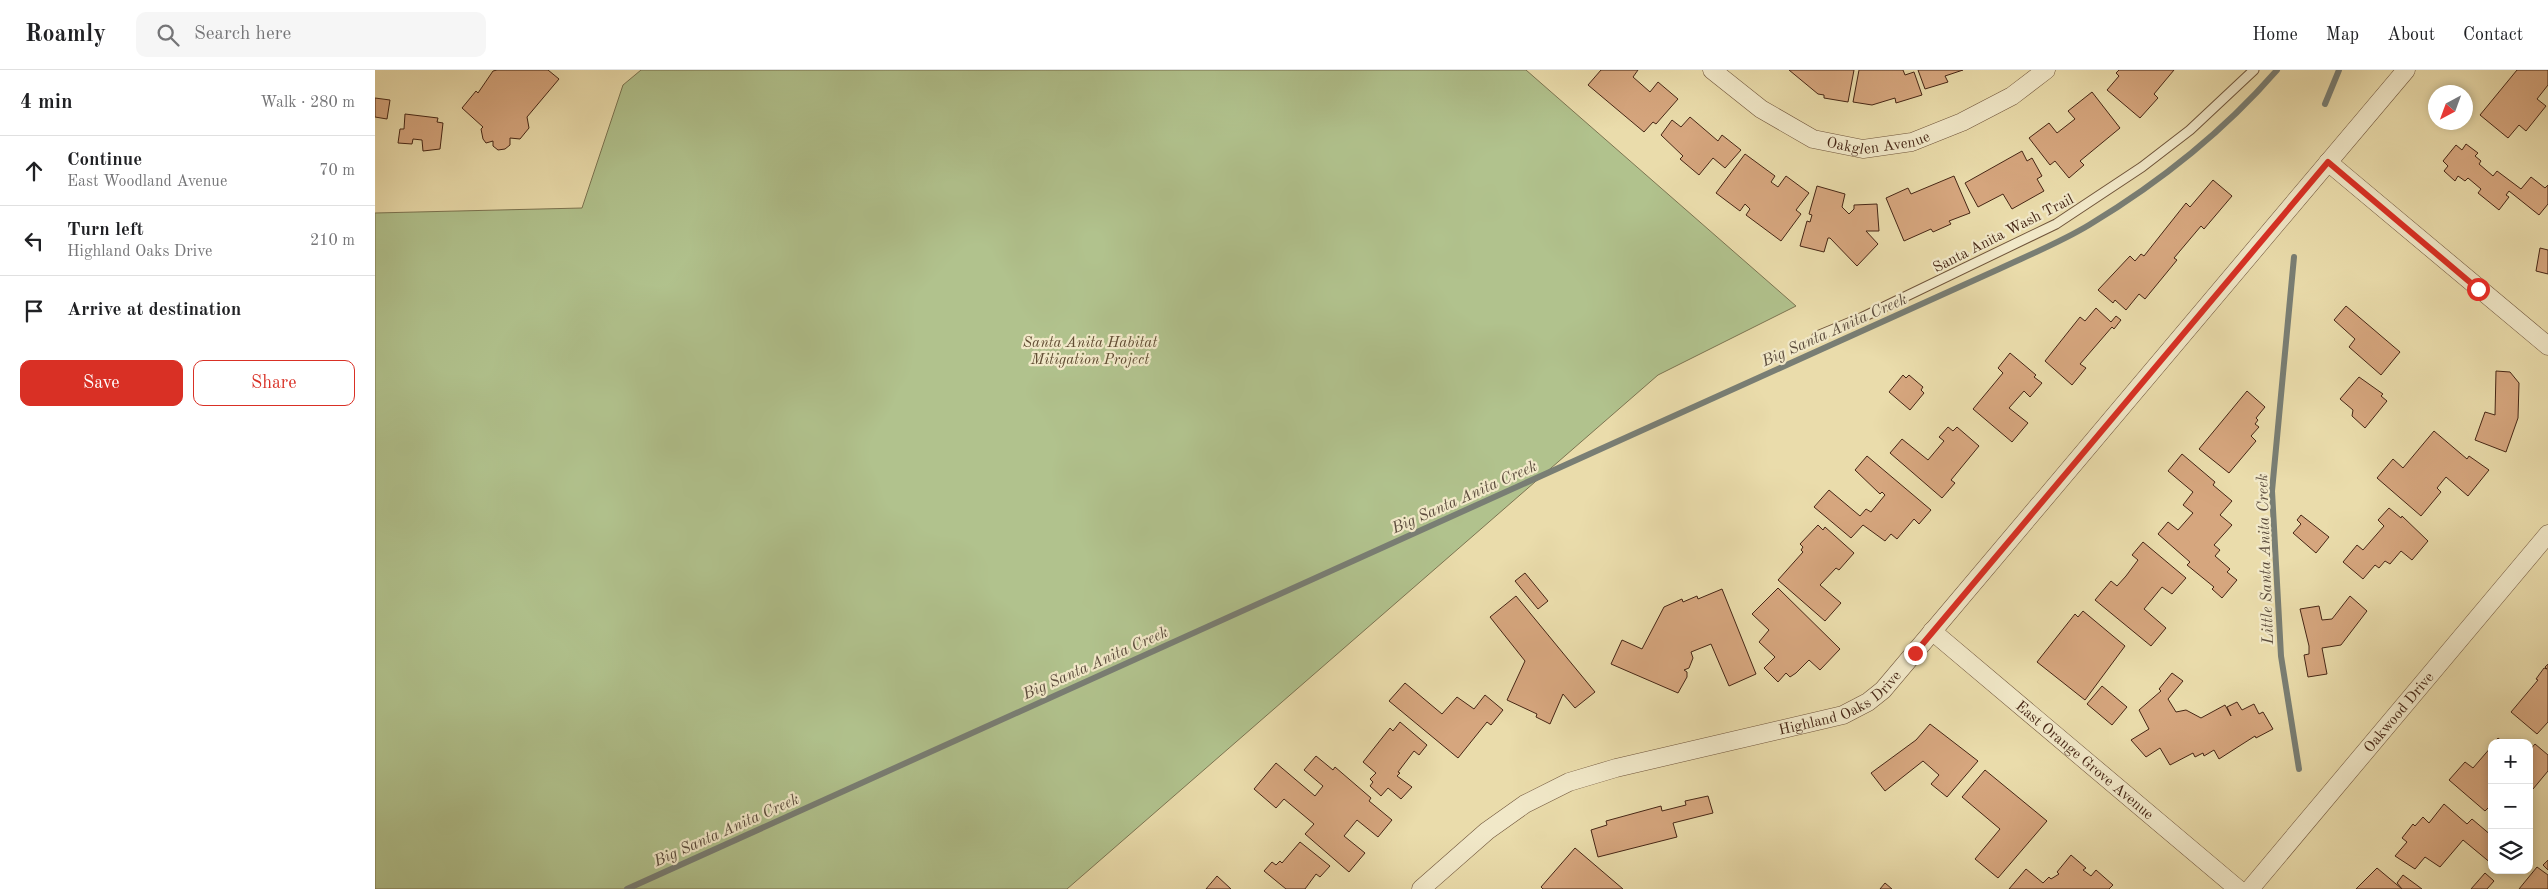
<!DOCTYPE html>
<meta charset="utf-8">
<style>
body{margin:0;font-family:"Old Standard TT",serif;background:#f6f6f6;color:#202124}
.controls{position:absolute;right:15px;bottom:15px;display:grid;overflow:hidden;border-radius:10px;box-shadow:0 2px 8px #0003}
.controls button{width:45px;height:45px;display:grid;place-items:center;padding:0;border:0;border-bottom:1px solid #e0e0e0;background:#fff;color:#202124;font:25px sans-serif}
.compass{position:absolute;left:2053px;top:15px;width:45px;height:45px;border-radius:50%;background:#fff;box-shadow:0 2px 8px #0003;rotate:221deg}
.stop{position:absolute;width:15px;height:15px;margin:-11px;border:4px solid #d93025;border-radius:50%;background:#fff}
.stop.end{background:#d93025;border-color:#fff;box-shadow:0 1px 5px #0008}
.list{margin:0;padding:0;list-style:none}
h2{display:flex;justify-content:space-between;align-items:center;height:65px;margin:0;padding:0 20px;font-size:21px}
h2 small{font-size:16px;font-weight:400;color:#757577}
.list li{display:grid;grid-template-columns:32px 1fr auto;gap:15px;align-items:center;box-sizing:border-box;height:70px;padding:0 20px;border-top:1px solid #e0e0e0}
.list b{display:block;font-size:19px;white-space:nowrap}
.list p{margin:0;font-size:16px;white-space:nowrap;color:#757577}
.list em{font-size:16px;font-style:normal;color:#757577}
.actions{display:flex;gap:10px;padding:15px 20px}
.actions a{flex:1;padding:11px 0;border:1px solid #d93025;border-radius:10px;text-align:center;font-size:18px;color:#d93025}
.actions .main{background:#d93025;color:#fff}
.icon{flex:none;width:28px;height:28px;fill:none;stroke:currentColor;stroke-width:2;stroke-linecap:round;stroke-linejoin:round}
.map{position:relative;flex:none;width:2173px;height:819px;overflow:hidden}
header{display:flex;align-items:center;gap:30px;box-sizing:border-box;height:70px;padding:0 25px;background:#fff;border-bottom:1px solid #e0e0e0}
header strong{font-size:24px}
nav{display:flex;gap:28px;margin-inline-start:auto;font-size:18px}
.search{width:350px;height:45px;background:#f6f6f6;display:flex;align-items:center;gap:12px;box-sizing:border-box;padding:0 18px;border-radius:10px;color:#757577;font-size:19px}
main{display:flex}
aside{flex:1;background:#fff}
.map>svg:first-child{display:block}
</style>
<header>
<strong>Roamly</strong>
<div class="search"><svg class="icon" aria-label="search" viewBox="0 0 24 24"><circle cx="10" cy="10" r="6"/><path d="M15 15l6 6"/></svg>Search here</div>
<nav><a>Home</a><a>Map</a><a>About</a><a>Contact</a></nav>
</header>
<main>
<aside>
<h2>4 min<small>Walk · 280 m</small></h2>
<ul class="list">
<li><svg class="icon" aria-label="ahead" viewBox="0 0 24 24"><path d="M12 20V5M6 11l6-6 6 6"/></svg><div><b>Continue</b><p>East Woodland Avenue</p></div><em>70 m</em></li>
<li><svg class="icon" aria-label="left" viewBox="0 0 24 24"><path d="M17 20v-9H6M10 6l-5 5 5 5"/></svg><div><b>Turn left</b><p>Highland Oaks Drive</p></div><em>210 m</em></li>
<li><svg class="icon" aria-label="arrive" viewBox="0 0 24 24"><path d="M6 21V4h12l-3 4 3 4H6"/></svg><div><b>Arrive at destination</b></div></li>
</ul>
<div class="actions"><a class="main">Save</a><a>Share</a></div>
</aside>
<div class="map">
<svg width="2173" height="819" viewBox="0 0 2173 819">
<rect width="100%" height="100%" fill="#eadcab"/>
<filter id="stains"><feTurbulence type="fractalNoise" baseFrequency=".004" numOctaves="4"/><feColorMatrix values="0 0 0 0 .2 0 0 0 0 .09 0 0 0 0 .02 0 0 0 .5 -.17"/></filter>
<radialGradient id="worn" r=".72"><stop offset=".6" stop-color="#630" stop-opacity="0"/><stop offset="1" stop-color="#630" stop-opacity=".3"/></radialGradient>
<!-- green -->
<path fill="#b1c28d" stroke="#7c7451" d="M 266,0 L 1151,0 L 1421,236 L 1283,305 L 692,819 L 0,819 L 0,143 L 207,138 L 248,15 Z"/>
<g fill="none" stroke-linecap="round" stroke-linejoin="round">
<!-- stream -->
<g stroke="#797e74" stroke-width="6">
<path d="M 1950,34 L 1964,0"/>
<path d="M 1919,187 L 1897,421 L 1906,586 L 1924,699"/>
<path d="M 252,819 L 1624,199 C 1654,185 1686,172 1714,155 C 1782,114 1849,61 1902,0"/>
</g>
</g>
<!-- building -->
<g fill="#d6a67e" stroke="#462615">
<path d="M 122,0 L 173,0 L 184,9 L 152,47 L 154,58 L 145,69 L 135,68 L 135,75 L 130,79 L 123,80 L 118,76 L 118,71 L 111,73 L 108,69 L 106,59 L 108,57 L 87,38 L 101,21 L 103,23 L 118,1 Z"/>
<path d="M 1226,0 L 1263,0 L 1258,7 L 1275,22 L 1283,12 L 1303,29 L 1281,54 L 1278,52 L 1269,62 L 1213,15 Z"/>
<path d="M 1414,0 L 1479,0 L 1473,32 L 1449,28 L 1449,25 L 1443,24 Z"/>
<path d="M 1484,0 L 1528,0 L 1530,5 L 1539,2 L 1547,25 L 1521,33 L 1520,28 L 1497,35 L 1478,32 Z"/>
<path d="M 1543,0 L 1588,0 L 1570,6 L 1573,12 L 1550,19 Z"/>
<path d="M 1744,0 L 1799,0 L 1779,24 L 1783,28 L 1765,48 L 1732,20 L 1744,6 L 1741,3 Z"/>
<path d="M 2142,0 L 2173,0 L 2173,15 L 2162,29 L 2171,36 L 2151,61 L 2144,55 L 2133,68 L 2105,45 Z"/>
<path d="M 1717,22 L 1745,58 L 1705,91 L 1709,95 L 1694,108 L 1680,91 L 1675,95 L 1654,68 L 1674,53 L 1682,63 L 1700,49 L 1693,41 Z"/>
<path d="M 0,28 L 15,30 L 12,49 L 0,47 Z"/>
<path d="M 30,44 L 63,48 L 62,52 L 68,53 L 65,79 L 48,81 L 47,70 L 38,69 L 37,74 L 23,73 L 25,59 L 29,59 Z"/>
<path d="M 1315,47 L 1343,71 L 1347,65 L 1366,80 L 1350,98 L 1338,88 L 1324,105 L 1305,89 L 1308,86 L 1286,65 L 1297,50 L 1306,57 Z"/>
<path d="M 2091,74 L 2103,83 L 2100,86 L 2106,91 L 2104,94 L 2118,106 L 2122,101 L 2146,119 L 2156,107 L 2170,118 L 2173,115 L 2173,134 L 2164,145 L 2134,121 L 2131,125 L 2134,127 L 2124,140 L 2103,123 L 2106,119 L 2093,108 L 2090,111 L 2083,106 L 2080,111 L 2069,101 L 2073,96 L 2068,91 L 2081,75 L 2087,80 Z"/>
<path d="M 1647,81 L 1652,91 L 1657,88 L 1667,106 L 1662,109 L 1669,121 L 1637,139 L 1628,124 L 1603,137 L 1590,113 Z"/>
<path d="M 1370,84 L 1400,106 L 1396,112 L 1403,117 L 1411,106 L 1434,123 L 1421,140 L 1426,144 L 1406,171 L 1371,145 L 1375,139 L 1370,134 L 1365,141 L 1341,123 Z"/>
<path d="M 1579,106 L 1595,143 L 1574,151 L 1576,154 L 1558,162 L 1556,159 L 1529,171 L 1511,128 L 1533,118 L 1536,124 Z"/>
<path d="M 1838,110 L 1857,126 L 1829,159 L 1826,156 L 1799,188 L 1802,190 L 1770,229 L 1764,224 L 1751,240 L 1740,230 L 1738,233 L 1723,220 L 1755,186 L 1760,191 L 1766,184 L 1769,186 L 1811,133 L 1815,137 Z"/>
<path d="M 1442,116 L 1470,124 L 1467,137 L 1474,144 L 1479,139 L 1479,135 L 1502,134 L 1504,161 L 1491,161 L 1503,174 L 1482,196 L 1455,168 L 1453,168 L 1449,182 L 1425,176 L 1432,151 L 1435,152 L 1437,145 L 1434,144 Z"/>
<path d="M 2165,178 L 2173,180 L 2173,204 L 2161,201 Z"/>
<path d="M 1971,236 L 2025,282 L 2006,305 L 1974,277 L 1980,269 L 1959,250 Z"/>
<path d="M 1721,238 L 1736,252 L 1741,246 L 1746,250 L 1739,259 L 1737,257 L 1705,294 L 1711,298 L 1697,315 L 1670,291 L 1705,247 L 1710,251 Z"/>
<path d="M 1635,283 L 1661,305 L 1659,307 L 1667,313 L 1655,327 L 1649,321 L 1634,338 L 1653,353 L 1637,372 L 1598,339 L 1628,303 L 1623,298 Z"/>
<path d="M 2121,301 L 2135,302 L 2144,313 L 2143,348 L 2131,382 L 2100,370 L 2110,342 L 2120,345 Z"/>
<path d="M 1528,305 L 1531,308 L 1534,305 L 1548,317 L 1546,320 L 1549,323 L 1535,340 L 1514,322 Z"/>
<path d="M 1984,307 L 2008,324 L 2006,326 L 2012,331 L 1990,358 L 1977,346 L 1978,340 L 1965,329 Z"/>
<path d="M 1872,321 L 1890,337 L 1881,348 L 1883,350 L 1880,354 L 1884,357 L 1876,366 L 1881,371 L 1854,403 L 1824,379 Z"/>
<path d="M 1573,357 L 1578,361 L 1582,357 L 1604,376 L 1576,410 L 1580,413 L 1567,428 L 1515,383 L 1527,369 L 1553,390 L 1569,371 L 1564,367 Z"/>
<path d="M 2059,361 L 2092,389 L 2094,386 L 2114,400 L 2093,426 L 2071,407 L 2062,418 L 2066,422 L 2046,446 L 2002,408 L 2018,389 L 2028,398 Z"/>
<path d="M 1807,384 L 1840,412 L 1838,415 L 1857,431 L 1845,445 L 1857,455 L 1839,475 L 1845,480 L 1840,486 L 1855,499 L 1852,502 L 1862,510 L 1847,528 L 1837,519 L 1839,517 L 1812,495 L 1815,492 L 1783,464 L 1793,452 L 1803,460 L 1818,443 L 1808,435 L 1818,422 L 1793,401 Z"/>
<path d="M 1492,386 L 1556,440 L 1544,454 L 1539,449 L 1522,469 L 1516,464 L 1510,471 L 1488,455 L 1476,468 L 1439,437 L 1454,420 L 1485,446 L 1491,439 L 1496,442 L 1510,425 L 1507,422 L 1505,424 L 1480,400 Z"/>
<path d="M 2014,438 L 2026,448 L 2027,446 L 2053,471 L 2037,490 L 2026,481 L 2015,494 L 2010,491 L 2004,498 L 2000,495 L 1988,509 L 1968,492 L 1982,475 L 1988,480 L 2009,456 L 2003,450 Z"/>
<path d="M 1926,445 L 1954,467 L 1941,483 L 1918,463 L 1926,454 L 1922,450 Z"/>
<path d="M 1443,455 L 1448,460 L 1450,457 L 1479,483 L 1464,500 L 1461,498 L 1445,515 L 1466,533 L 1450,551 L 1403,510 L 1428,482 L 1426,480 L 1428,477 L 1425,474 Z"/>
<path d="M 1768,472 L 1811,508 L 1797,524 L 1787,517 L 1769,539 L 1791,558 L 1776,576 L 1720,530 L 1736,511 L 1742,516 L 1751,506 L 1763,490 L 1757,485 Z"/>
<path d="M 1150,503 L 1173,531 L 1163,539 L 1140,511 Z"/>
<path d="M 1403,518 L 1465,579 L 1445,600 L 1434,590 L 1421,603 L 1415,607 L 1411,603 L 1403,612 L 1389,598 L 1400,587 L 1384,572 L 1394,560 L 1377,544 Z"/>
<path d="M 1347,519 L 1381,604 L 1354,616 L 1336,574 L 1316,582 L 1318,588 L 1314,598 L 1309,600 L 1312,602 L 1312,607 L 1303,623 L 1236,594 L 1247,570 L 1267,579 L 1289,537 L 1307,529 L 1308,532 L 1322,526 L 1323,529 Z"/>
<path d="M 1141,526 L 1220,622 L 1200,638 L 1188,624 L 1175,654 L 1161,647 L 1162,644 L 1132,630 L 1150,591 L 1115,547 Z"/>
<path d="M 1975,526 L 1992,541 L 1966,575 L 1947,578 L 1952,604 L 1933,607 L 1929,585 L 1934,584 L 1934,576 L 1925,539 L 1944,536 L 1947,550 L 1957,549 Z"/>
<path d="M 1708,541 L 1750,576 L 1710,630 L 1662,592 L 1700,544 L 1703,547 Z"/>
<path d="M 2173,594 L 2173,652 L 2162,664 L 2136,642 L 2163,610 L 2161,609 L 2169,598 L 2172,599 L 2170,597 Z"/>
<path d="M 1797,603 L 1808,611 L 1793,629 L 1801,642 L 1811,640 L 1826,648 L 1850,635 L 1856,646 L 1852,637 L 1862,632 L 1867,640 L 1879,634 L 1884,644 L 1888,642 L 1898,659 L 1881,668 L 1880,666 L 1844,689 L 1839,680 L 1829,686 L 1828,683 L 1820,687 L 1818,683 L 1795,695 L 1785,678 L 1771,687 L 1756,670 L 1774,659 L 1764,640 L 1786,621 L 1784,619 Z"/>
<path d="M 1030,613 L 1067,644 L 1082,627 L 1099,639 L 1110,625 L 1128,640 L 1116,655 L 1112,652 L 1083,688 L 1014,631 Z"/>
<path d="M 1727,616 L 1752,637 L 1737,655 L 1712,634 Z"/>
<path d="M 1025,652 L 1052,675 L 1044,685 L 1039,681 L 1023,702 L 1025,703 L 1022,706 L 1037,717 L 1026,729 L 1013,718 L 1006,726 L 995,716 L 998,712 L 995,709 L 1001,703 L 988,692 L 1015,658 L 1018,661 Z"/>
<path d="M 1555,654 L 1603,691 L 1572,727 L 1556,714 L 1564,705 L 1548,691 L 1510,721 L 1496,703 L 1541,670 Z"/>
<path d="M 2123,668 L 2129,673 L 2119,673 Z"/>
<path d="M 2160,674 L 2173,685 L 2173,701 L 2158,719 L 2154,716 L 2154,681 Z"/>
<path d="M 2117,676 L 2117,734 L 2110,741 L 2074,710 L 2090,692 L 2098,698 Z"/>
<path d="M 941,686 L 958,700 L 960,697 L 996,728 L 994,731 L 1017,750 L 1003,767 L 982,750 L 969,766 L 990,783 L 974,802 L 930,764 L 939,754 L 909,729 L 901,738 L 879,719 L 901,693 L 940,726 L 948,716 L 929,700 Z"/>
<path d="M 1610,700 L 1672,751 L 1623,808 L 1600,789 L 1625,759 L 1587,727 Z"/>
<path d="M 1333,726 L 1338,743 L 1298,753 L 1302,767 L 1223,787 L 1216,760 L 1232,755 L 1231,751 L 1286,736 L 1287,741 L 1311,735 L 1310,731 Z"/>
<path d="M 2069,734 L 2092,754 L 2097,749 L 2117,766 L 2117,794 L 2088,770 L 2065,797 L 2050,787 L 2040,799 L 2020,786 L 2032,772 L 2027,768 L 2038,754 L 2040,756 L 2048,747 L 2054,753 Z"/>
<path d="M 925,772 L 955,796 L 945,807 L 941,804 L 930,819 L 911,819 L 889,801 L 897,792 L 901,795 L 905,791 L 907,793 Z"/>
<path d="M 1200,778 L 1248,819 L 1168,819 L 1166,817 Z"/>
<path d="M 1696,785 L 1711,798 L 1708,800 L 1716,806 L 1721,800 L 1738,815 L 1734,819 L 1634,819 L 1651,799 L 1668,813 L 1674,807 L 1676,809 L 1684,804 L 1682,802 Z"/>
<path d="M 2173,790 L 2173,800 L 2168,795 Z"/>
<path d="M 2162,797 L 2173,805 L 2173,819 L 2144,819 Z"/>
<path d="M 2002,798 L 2027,819 L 2022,813 L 2028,805 L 2047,819 L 1981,819 Z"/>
<path d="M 2110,803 L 2119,811 L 2112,819 L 2096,819 Z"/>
<path d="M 842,806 L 856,819 L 831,819 Z"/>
<path d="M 1510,813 L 1517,819 L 1505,819 Z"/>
</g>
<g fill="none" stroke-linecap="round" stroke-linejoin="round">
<defs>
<path id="service" d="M 1442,266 L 1488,247 L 1681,154 L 1767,97 L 1815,60 L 1879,0"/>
<g id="minor">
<path id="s1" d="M 1337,0 L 1386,39 L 1438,69 L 1488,79 L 1537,72 L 1587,52 L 1637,26 L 1671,0"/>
<path d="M 1953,92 L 2173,276"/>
<path id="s2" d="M 1557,561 L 1863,819"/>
<path id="s3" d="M 1046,819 L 1112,761 L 1150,734 L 1194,712 L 1241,698 L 1468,645 L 1493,632 L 1508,620 L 2031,0"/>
<path id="s4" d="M 1875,819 L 2173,464"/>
</g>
</defs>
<!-- service casing -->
<use href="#service" stroke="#6f543a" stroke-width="11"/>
<!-- minor casing -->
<use href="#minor" stroke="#6f543a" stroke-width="19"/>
<!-- service -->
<use href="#service" stroke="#f1e8c8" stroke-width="9"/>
<!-- minor -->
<use href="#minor" stroke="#f1e8c8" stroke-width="18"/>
</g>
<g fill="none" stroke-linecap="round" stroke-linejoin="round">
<!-- route -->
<path stroke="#d93025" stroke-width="6" d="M 1540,583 L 1953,92 L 2103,219"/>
</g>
<g text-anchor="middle" stroke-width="4.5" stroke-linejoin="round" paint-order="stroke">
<!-- street labels -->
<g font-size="15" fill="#462615" stroke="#f1e8c8">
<text dy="5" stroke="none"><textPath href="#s1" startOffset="189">Oakglen Avenue</textPath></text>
<text transform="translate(1628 163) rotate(-27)" y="5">Santa Anita Wash Trail</text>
<text dy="5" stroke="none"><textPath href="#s3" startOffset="468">Highland Oaks Drive</textPath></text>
<text dy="5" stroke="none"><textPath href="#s4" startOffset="231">Oakwood Drive</textPath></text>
<text dy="5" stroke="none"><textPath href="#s2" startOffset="200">East Orange Grove Avenue</textPath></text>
</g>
<!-- park labels -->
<g font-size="15" font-style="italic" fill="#614d33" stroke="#f1e8c8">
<text x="715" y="277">Santa Anita Habitat<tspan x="715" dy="17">Mitigation Project</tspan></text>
</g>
<!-- water labels -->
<g font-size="16" font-style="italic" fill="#5b4b3c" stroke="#f1e8c8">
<text transform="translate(1459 259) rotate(-24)" y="6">Big Santa Anita Creek</text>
<text transform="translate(1089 426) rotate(-24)" y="6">Big Santa Anita Creek</text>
<text transform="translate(1889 489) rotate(-92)" y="6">Little Santa Anita Creek</text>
<text transform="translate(720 592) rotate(-24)" y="6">Big Santa Anita Creek</text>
<text transform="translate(351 759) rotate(-24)" y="6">Big Santa Anita Creek</text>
</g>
</g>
<rect width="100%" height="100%" filter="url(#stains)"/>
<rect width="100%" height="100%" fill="url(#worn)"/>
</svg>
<div class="controls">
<button>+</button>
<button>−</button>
<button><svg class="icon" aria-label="layers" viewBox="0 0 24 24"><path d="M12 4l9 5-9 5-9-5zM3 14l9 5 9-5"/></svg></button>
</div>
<svg class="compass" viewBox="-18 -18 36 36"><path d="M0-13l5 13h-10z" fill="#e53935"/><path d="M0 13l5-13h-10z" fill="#757577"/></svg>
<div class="stop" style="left:2103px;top:219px"></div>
<div class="stop end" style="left:1540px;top:583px"></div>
</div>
</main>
